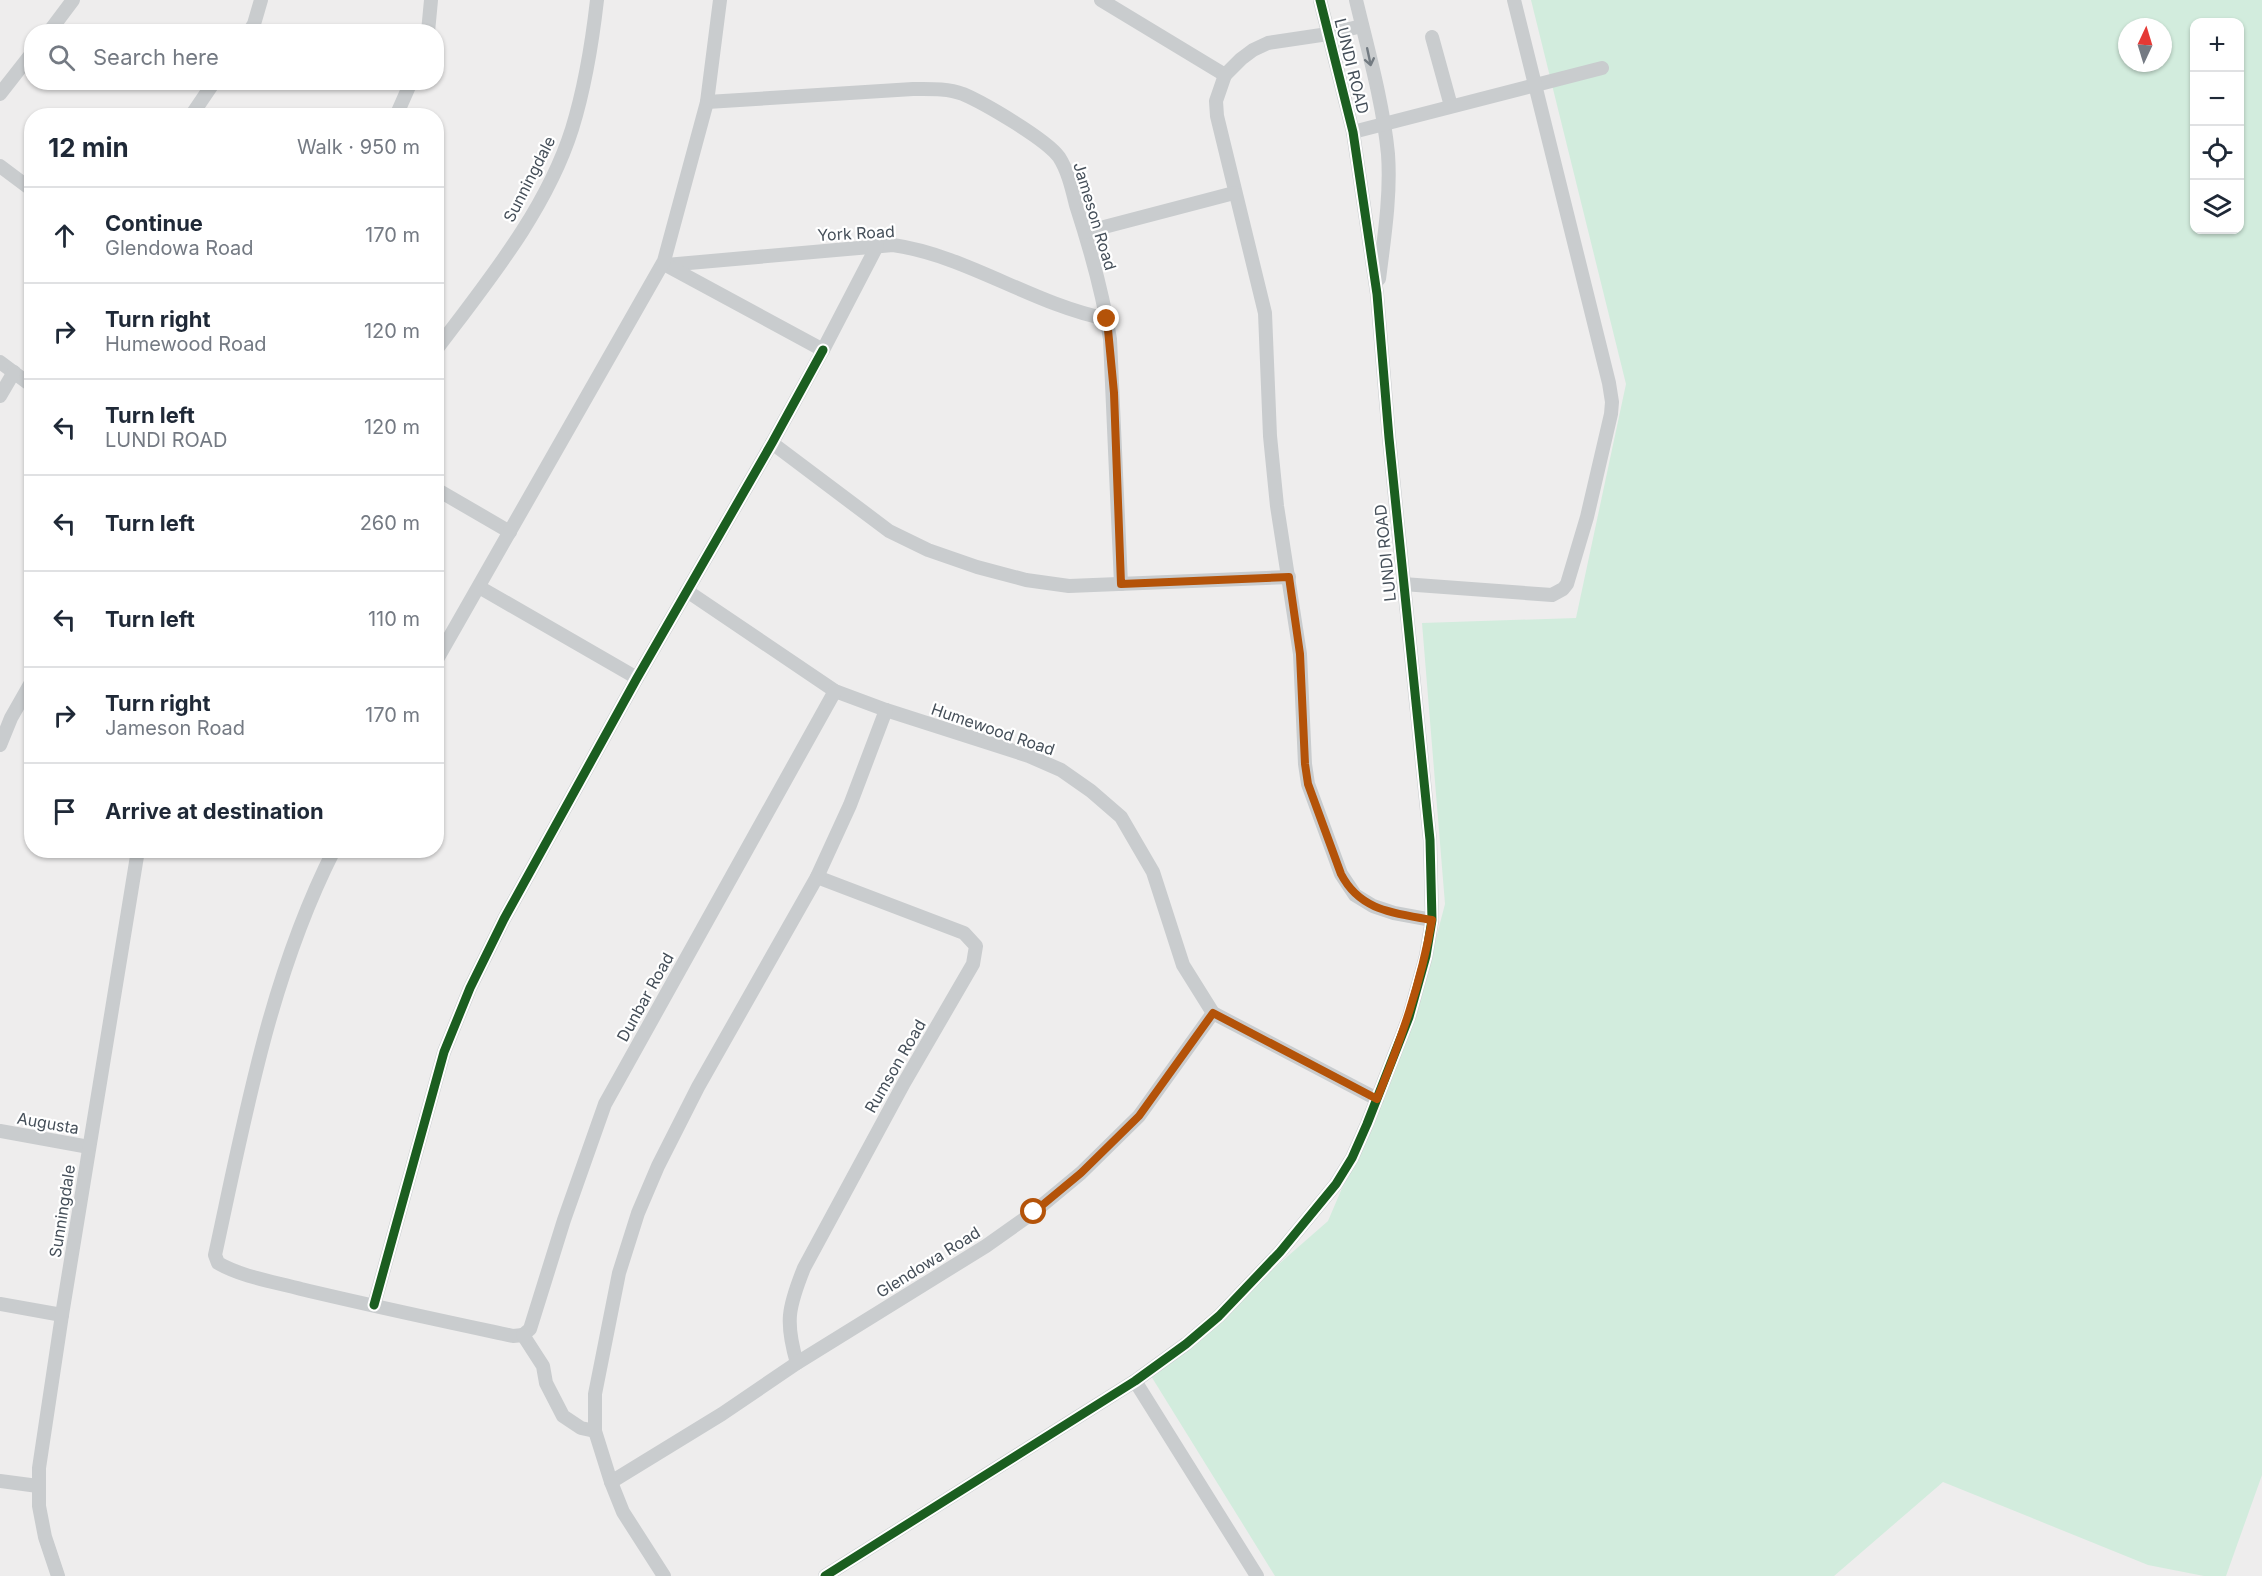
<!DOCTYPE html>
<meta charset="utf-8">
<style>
body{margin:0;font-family:Inter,sans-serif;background:#f6f6f7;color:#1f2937}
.controls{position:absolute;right:18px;top:18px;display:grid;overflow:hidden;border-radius:12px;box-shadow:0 2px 4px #0004}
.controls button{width:54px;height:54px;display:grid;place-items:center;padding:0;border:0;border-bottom:2px solid #e0e1e3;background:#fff;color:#1f2937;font:30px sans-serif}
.compass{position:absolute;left:2118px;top:18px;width:54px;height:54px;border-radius:50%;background:#fff;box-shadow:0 2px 4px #0004;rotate:4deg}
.stop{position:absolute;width:18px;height:18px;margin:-14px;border:4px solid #b45309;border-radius:50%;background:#fff}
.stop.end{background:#b45309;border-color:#fff;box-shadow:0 2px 6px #0008}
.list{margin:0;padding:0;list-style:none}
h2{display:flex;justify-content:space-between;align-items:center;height:78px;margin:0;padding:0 24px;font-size:26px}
h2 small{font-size:20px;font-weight:400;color:#747a83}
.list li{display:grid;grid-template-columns:39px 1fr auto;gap:18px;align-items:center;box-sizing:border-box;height:96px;padding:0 24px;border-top:2px solid #e0e1e3}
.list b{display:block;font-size:22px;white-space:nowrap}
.list p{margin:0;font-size:20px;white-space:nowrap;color:#747a83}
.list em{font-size:20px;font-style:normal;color:#747a83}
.icon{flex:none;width:33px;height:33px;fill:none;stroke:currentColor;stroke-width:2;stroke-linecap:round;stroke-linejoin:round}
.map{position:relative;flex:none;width:2262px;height:1576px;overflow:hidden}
.search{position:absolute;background:#fff;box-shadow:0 2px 4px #0004;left:24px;top:24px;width:420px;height:66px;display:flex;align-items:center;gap:15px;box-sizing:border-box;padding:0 21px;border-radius:24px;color:#747a83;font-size:22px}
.panel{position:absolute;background:#fff;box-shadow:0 2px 4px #0004;left:24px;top:108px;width:420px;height:750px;border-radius:24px}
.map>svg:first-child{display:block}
</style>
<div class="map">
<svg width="2262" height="1576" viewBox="0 0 2262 1576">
<rect width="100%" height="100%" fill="#eeeded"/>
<!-- green -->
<path fill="#d2ecdd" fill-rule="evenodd" d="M 1531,0 L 2262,0 L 2262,1475 L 2226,1576 L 2204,1576 L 2148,1565 L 1943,1482 L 1834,1576 L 1275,1576 L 1151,1376 L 1328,1221 L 1416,1015 L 1445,904 L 1422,623 L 1576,618 L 1626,384 ZM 2194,22 L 2240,22 L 2240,230 L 2194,230 ZM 2127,27 L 2163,27 L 2163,63 L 2127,63 Z"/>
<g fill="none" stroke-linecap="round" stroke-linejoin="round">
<!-- minor -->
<g stroke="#c9ccce" stroke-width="14">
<path d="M 1101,0 L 1225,75 L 1241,59 L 1253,50 L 1268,43 L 1328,34 L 1362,26"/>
<path d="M 1356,0 C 1368,50 1383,103 1388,154 C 1391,195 1384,239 1379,279"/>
<path d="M 49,32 L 73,0"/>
<path d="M 249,32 L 254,24 L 261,0"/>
<path d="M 428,32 L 431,0"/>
<path d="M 1432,37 L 1451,106"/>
<path d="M 1225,75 L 1216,101 L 1217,116 L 1265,313 L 1270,436 L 1277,506 L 1300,654 L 1305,764 L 1308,784 L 1341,874 L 1355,895 L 1373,906 L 1394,913 L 1432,920"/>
<path d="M 0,94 L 32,53"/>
<path d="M 707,102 L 913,89 C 929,89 947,88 963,94 C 984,103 1046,139 1059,157 C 1068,171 1072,189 1076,205 C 1090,248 1103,294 1110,339 L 1121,584"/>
<path d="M 191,116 L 214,82"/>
<path d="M 396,116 L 411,82"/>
<path d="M 1353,132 L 1602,68"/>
<path d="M 0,166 L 32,190"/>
<path d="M 1085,232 L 1234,193"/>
<path d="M 666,265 L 893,245 C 968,256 1032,304 1107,319"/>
<path d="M 666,265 L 823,350 L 877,246"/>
<path d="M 436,350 C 487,282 546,211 572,129 C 585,87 592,44 597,0"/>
<path d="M 0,362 L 32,386"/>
<path d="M 0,396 L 14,372"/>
<path d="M 772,443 L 889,531 L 928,550 L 977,567 L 1026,580 L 1069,586 L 1289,577"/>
<path d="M 436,489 L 510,532"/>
<path d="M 1403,584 L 1552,595 L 1563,589 L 1567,584 L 1587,517 L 1611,414 L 1612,402 L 1609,383 L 1514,0"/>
<path d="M 479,587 L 637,678"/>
<path d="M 687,591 L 835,691 L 886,710 L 1029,756 L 1061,770 L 1091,791 L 1121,817 L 1153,872 L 1183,965 L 1213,1013 L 1377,1099"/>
<path d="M 436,661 L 664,261 L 707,102 L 720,0"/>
<path d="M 0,745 L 11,718 L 32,681"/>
<path d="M 334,850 C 270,976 245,1117 215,1255 L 218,1263 C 242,1277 275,1282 301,1289 C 372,1306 443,1321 513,1336 L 523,1335"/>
<path d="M 0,1131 L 89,1147"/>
<path d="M 0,1304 L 62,1315"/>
<path d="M 374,1305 L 444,1052 L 470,988 L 504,919 L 637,678 L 772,443 L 823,350"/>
<path d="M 523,1335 L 530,1329 L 564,1220 L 605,1104 L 835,691"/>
<path d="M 523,1335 L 543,1366 L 546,1383 L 563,1416 L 581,1428 L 595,1431"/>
<path d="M 797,1363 C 785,1322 788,1308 804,1268 L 904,1083 L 973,964 L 976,946 L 964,933 L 817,877"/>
<path d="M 1135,1381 L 1257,1576"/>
<path d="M 0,1481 L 38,1486"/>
<path d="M 611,1482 L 722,1414 L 797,1363 L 986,1246 L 1034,1212 L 1081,1173 L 1139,1116 L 1213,1013"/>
<path d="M 58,1576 L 45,1537 L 39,1506 L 39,1468 L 62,1315 L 138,850"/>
<path d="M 664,1576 L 623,1512 L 611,1482 L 595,1431 L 595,1394 L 619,1273 L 638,1213 L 658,1166 L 698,1087 L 817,877 L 850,805 L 886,710"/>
<path d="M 825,1576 L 1135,1381 L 1186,1344 L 1219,1316 L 1280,1252 L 1336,1184 L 1352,1158 L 1367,1124 L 1409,1017 L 1426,956 L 1432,920 L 1430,840 L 1389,438 L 1377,294 L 1353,132 L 1320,0"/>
</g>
<defs>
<g id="cycleway">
<path d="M 374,1305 L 444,1052 L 470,988 L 504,919 L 637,678 L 772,443 L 823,350"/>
<path d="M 825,1576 L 1135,1381 L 1186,1344 L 1219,1316 L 1280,1252 L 1336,1184 L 1352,1158 L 1367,1124 L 1409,1017 L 1426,956 L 1432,920 L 1430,840 L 1389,438 L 1377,294 L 1353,132 L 1320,0"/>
</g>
</defs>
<!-- cycleway casing -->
<use href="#cycleway" stroke="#fff" stroke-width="13"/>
<!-- cycleway -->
<use href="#cycleway" stroke="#1b5e20" stroke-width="9"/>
</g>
<!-- one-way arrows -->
<defs><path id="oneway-shaft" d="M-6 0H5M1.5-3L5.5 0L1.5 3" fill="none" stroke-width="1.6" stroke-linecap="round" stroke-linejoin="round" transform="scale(1.5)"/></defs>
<use stroke="#737b82" href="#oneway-shaft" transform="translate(1369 57) rotate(78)"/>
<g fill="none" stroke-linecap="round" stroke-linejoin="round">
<!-- route -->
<path stroke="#b45309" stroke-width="8" d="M 1034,1212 L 1081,1173 L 1139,1116 L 1213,1013 L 1377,1099 C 1401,1040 1421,983 1432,920 C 1394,913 1360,911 1341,874 L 1308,784 L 1305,764 L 1300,654 L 1289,577 L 1121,584 L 1114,393 L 1107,319"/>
</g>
<g text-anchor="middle" stroke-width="4.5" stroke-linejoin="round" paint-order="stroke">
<!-- street labels -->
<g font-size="16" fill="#454f59" stroke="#fff">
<text transform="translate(1352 66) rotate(76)" y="6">LUNDI ROAD</text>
<text transform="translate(529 179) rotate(-63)" y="6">Sunningdale</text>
<text transform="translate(1095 216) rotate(73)" y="6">Jameson Road</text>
<text transform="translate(856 233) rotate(-3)" y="6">York Road</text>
<text transform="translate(1385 553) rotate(-96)" y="6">LUNDI ROAD</text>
<text transform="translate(993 729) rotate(19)" y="6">Humewood Road</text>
<text transform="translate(645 997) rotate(-61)" y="6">Dunbar Road</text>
<text transform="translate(895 1066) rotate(-60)" y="6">Rumson Road</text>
<text transform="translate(48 1123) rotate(10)" y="6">Augusta</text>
<text transform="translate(62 1211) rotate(-81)" y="6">Sunningdale</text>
<text transform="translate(928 1262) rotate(-32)" y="6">Glendowa Road</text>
</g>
</g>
</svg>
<div class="controls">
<button>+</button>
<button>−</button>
<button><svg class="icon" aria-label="locate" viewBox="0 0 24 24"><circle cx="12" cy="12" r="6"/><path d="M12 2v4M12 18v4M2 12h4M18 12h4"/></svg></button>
<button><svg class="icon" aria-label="layers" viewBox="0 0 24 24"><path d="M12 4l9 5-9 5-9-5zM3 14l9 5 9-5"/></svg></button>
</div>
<svg class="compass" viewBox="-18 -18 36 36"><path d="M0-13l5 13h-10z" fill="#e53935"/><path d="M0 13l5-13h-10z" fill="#747a83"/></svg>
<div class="stop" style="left:1034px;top:1212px"></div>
<div class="stop end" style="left:1107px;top:319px"></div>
<div class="search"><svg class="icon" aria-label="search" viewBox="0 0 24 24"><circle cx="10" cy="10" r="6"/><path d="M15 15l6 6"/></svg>Search here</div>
<section class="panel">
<h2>12 min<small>Walk · 950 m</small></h2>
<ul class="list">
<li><svg class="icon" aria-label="ahead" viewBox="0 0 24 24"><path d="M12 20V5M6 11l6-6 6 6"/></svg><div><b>Continue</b><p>Glendowa Road</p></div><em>170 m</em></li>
<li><svg class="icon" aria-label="right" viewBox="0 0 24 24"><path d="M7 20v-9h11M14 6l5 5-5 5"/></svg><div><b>Turn right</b><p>Humewood Road</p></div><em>120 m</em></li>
<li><svg class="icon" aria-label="left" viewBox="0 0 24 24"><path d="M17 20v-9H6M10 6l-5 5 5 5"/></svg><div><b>Turn left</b><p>LUNDI ROAD</p></div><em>120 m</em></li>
<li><svg class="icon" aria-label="left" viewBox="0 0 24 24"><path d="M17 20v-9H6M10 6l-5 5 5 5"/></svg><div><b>Turn left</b></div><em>260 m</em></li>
<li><svg class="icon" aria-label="left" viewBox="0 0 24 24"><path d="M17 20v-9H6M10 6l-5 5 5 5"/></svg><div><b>Turn left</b></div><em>110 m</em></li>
<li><svg class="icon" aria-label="right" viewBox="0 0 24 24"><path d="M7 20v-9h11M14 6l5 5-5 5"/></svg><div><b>Turn right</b><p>Jameson Road</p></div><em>170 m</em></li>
<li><svg class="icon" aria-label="arrive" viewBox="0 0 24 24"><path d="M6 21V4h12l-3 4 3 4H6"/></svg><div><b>Arrive at destination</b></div></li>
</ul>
</section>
</div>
